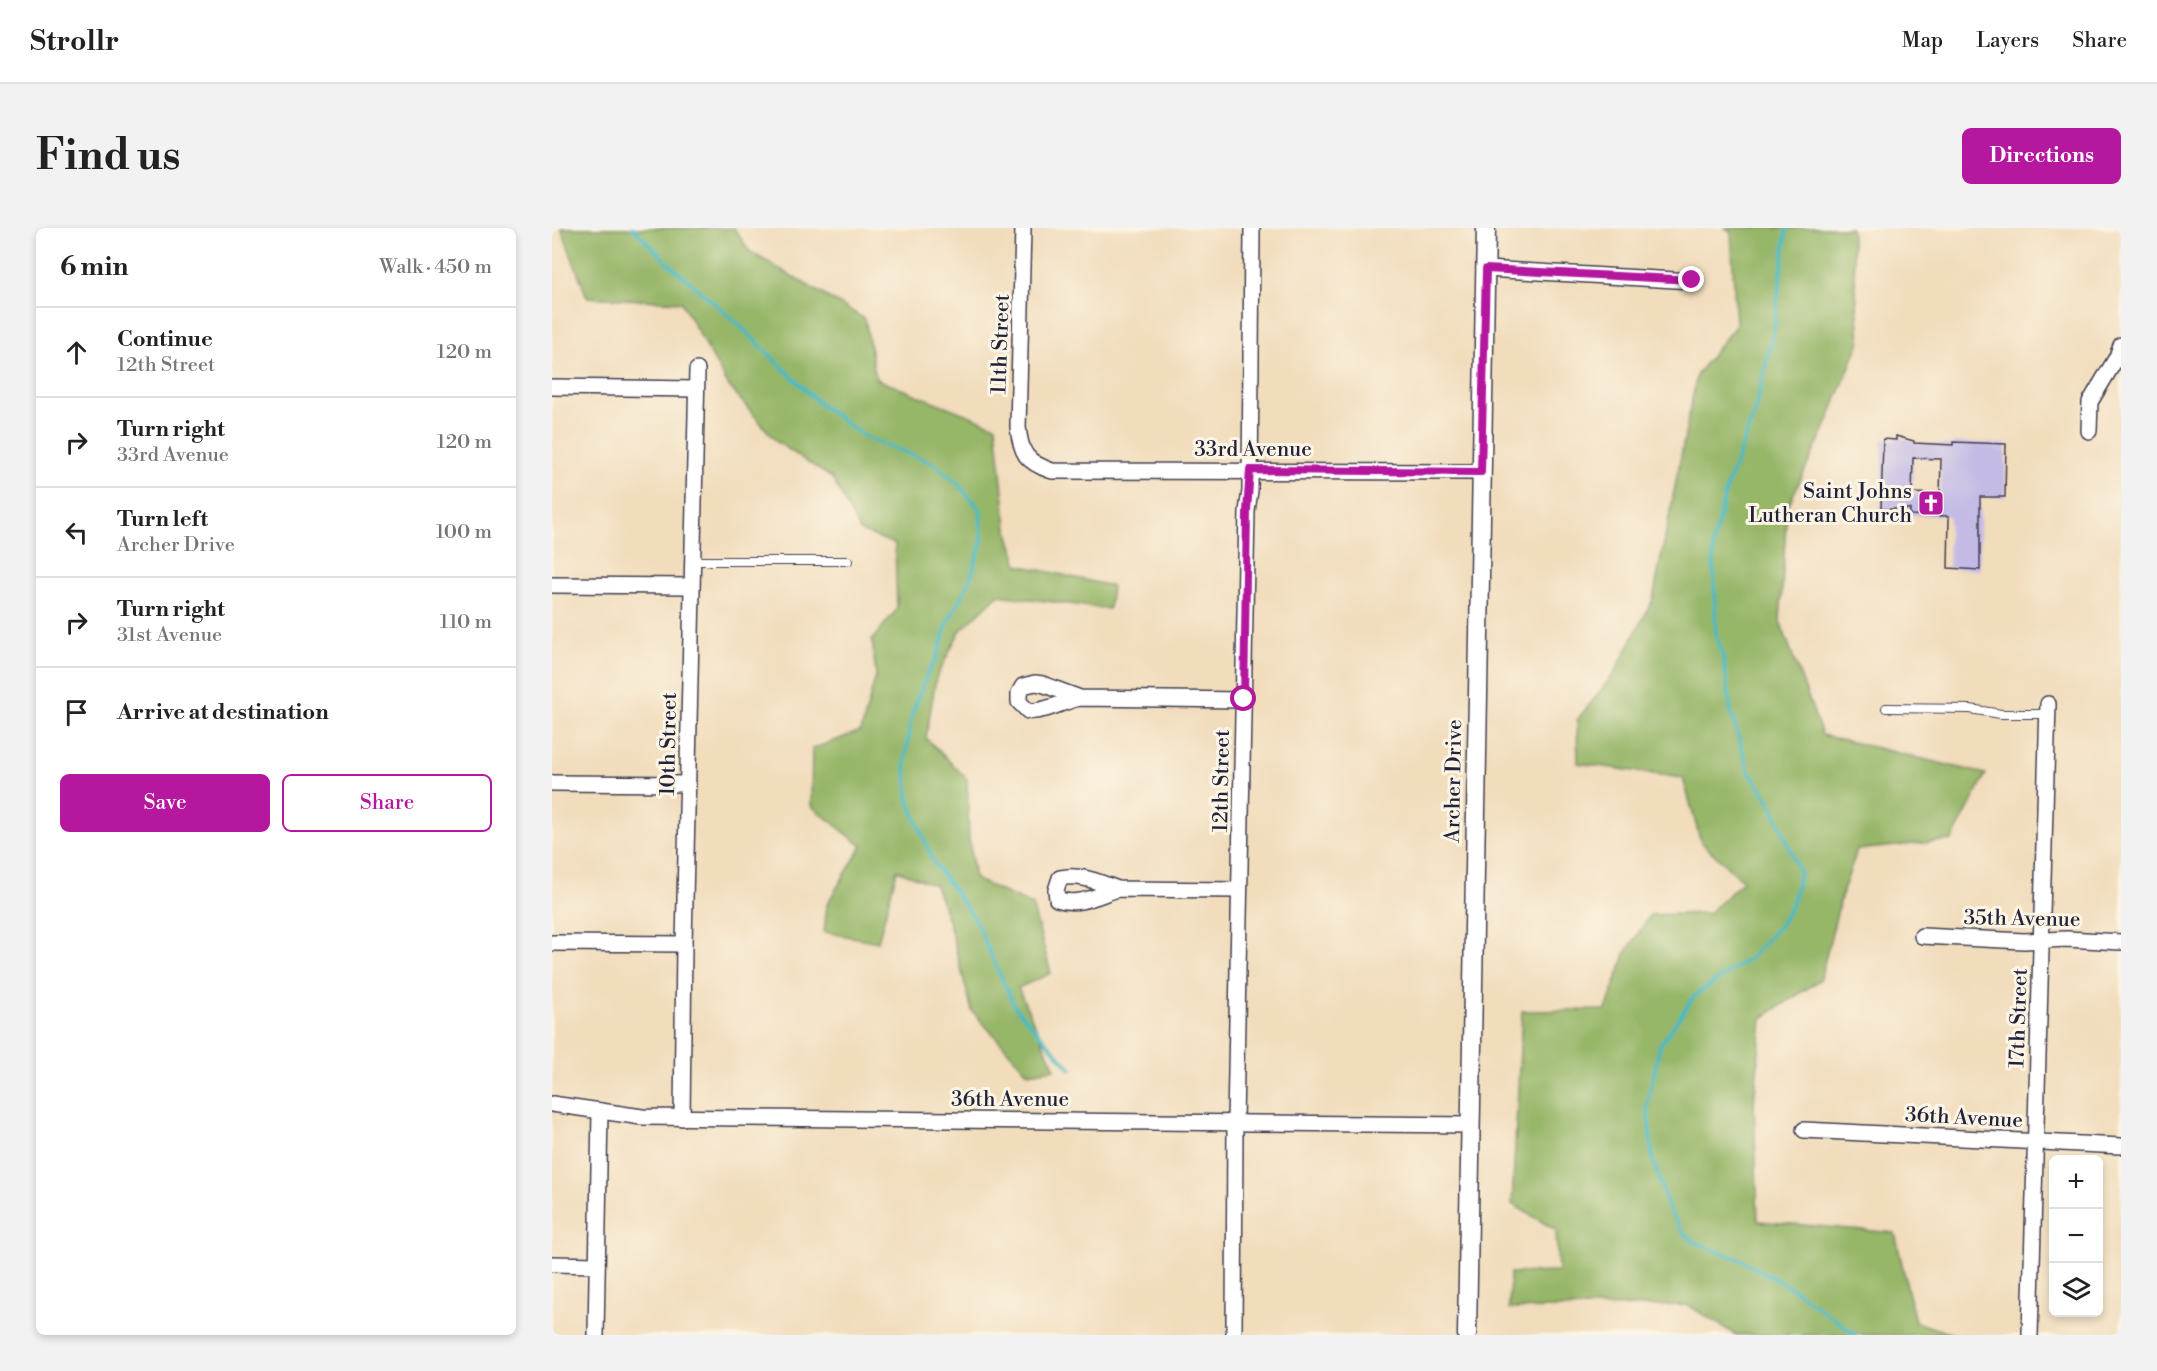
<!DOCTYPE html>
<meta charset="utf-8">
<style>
body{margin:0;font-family:"Libre Bodoni",serif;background:#f2f2f2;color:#222}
.controls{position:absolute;right:18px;bottom:18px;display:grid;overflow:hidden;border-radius:9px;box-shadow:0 3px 9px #0003}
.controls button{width:54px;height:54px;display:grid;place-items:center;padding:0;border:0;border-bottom:2px solid #e0e0e0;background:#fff;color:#222;font:30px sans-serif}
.stop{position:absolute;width:18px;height:18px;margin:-14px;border:4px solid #b5179e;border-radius:50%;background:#fff}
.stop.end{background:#b5179e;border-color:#fff;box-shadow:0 2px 6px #0008}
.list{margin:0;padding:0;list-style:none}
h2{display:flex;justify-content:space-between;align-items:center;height:78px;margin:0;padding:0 24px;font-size:26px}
h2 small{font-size:20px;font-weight:400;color:#767676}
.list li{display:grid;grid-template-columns:39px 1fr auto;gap:18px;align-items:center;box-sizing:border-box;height:90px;padding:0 24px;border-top:2px solid #e0e0e0}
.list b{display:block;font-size:22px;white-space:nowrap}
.list p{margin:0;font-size:20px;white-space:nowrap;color:#767676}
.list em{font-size:20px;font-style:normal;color:#767676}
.actions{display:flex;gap:12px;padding:18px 24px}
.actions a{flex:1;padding:14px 0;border:2px solid #b5179e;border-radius:9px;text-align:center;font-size:21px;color:#b5179e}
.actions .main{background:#b5179e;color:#fff}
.icon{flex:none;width:33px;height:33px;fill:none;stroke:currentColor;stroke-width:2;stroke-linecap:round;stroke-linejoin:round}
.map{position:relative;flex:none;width:1569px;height:1107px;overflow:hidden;border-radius:9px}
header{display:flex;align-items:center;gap:36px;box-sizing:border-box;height:84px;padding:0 30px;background:#fff;border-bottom:2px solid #e0e0e0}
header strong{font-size:28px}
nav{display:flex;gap:33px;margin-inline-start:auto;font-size:21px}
.intro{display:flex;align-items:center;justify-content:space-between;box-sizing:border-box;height:144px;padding:0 36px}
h1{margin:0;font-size:42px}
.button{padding:15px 27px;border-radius:9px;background:#b5179e;color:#fff;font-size:21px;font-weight:700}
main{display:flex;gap:36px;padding:0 36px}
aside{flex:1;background:#fff;border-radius:9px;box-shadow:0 3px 9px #0003}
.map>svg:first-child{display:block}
</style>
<header>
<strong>Strollr</strong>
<nav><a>Map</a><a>Layers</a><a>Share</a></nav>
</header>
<div class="intro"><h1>Find us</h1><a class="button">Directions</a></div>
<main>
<aside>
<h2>6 min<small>Walk · 450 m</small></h2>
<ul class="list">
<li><svg class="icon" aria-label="ahead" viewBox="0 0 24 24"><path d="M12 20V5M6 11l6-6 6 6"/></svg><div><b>Continue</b><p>12th Street</p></div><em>120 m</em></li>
<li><svg class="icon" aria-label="right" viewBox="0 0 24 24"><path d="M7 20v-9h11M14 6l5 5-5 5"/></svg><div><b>Turn right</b><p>33rd Avenue</p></div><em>120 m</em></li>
<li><svg class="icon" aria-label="left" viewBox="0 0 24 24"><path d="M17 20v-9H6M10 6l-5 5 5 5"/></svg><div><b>Turn left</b><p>Archer Drive</p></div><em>100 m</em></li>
<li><svg class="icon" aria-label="right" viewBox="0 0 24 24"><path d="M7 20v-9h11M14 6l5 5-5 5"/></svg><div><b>Turn right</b><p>31st Avenue</p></div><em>110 m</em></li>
<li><svg class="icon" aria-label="arrive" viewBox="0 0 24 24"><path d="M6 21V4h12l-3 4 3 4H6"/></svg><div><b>Arrive at destination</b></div></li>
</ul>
<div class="actions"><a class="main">Save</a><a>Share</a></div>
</aside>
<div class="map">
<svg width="1569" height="1107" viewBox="0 0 1569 1107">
<rect width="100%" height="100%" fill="#fcf5e5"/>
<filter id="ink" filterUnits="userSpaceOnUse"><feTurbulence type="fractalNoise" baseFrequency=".0167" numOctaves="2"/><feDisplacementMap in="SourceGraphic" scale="12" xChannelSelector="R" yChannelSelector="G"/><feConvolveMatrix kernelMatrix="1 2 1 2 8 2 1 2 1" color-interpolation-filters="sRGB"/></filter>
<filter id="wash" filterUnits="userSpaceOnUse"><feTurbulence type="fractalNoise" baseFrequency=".008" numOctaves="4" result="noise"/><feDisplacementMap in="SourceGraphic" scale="24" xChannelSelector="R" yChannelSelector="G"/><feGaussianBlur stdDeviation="1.35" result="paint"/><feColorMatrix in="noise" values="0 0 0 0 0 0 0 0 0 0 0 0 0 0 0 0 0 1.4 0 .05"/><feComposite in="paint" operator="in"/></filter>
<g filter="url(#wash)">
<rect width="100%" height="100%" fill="#f1dcbb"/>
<!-- forest -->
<g fill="#96b668" stroke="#5c6c52" stroke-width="1.5">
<path d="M 9,0 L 182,0 L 197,23 L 313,91 L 324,151 L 444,198 L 455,301 L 466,337 L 560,358 L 557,381 L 446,367 L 408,403 L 384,450 L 374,510 L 415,551 L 417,611 L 423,651 L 480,677 L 499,745 L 466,760 L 503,841 L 476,845 L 420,783 L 397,695 L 383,657 L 345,642 L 326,714 L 272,704 L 275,676 L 310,618 L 259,578 L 260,521 L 309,503 L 324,447 L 320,412 L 345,381 L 343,316 L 308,303 L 280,250 L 225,214 L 176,157 L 129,74 L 35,69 Z"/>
<path d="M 1173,0 L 1299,0 L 1308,113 L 1273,200 L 1235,280 L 1228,393 L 1270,507 L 1434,546 L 1400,612 L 1305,622 L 1289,669 L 1268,752 L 1210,790 L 1202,876 L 1206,993 L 1343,1005 L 1363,1094 L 1403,1107 L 1184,1107 L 1136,1077 L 957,1081 L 958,1045 L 1006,1044 L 1004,1002 L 960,976 L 970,783 L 1054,782 L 1073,726 L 1098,687 L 1157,685 L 1191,653 L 1149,614 L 1131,550 L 1026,535 L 1025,492 L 1062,446 L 1101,371 L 1145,146 L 1184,97 L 1179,4 Z"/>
</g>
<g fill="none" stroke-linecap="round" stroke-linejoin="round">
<!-- stream -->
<g stroke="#4bbac1" stroke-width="4">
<path d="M 81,0 L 116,35 L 183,93 L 270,178 L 315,210 L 381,235 L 404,254 L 428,281 L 430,313 L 417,354 L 395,396 L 385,429 L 375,446 L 360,486 L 353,534 L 357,574 L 382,635 L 422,690 L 463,779 L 519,841"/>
<path d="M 1235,0 L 1221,107 L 1202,187 L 1175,258 L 1161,315 L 1164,408 L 1171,428 L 1179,484 L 1197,544 L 1218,573 L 1248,645 L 1240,676 L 1228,697 L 1198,730 L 1142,768 L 1108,817 L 1095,879 L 1101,932 L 1117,982 L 1131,1004 L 1142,1014 L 1187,1031 L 1240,1060 L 1304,1107"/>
</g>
</g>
<g id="blocks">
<!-- building -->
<path fill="#c3bae6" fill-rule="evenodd" d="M 1344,208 L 1362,213 L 1362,215 L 1401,217 L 1401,214 L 1454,216 L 1453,269 L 1428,269 L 1428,342 L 1396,340 L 1397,288 L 1358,287 L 1358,281 L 1329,281 L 1331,211 L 1344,212 ZM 1361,230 L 1389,231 L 1388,266 L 1360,265 Z"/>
</g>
</g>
<g filter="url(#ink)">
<use href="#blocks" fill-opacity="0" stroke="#413e4e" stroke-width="1.5"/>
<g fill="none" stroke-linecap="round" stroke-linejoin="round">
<defs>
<g id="service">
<path d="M 140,333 L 296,333"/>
<path d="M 1334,480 L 1418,481 L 1449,486 L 1496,486"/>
</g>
<g id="minor">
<path d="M 471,0 L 466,199 C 469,226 474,234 500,243 L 929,244"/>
<path d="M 934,41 L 1140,53"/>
<path d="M 0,159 L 144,161"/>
<path d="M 1537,203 L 1538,174 L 1565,129 L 1569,117"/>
<path d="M 0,357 L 139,358"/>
<path d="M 528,470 L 490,456 L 483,455 L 471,458 L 467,465 L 467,474 L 476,483 C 492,485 511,473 528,470 L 692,472"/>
<path d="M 0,555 L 136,556"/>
<path d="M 566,661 C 548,655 528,645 508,650 L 504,662 L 505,671 C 527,679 546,667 566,661 L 687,662"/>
<path d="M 1370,708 L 1472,713 L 1515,711 L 1569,714"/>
<path d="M 0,715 L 132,716"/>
<path d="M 0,876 L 90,889 L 918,897"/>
<path d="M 130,890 L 132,716 L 145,142"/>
<path d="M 1252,902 L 1569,918"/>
<path d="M 0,1036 L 45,1037"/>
<path d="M 44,1107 L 48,883"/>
<path d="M 682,1107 L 683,894 L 695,283 L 698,263 L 700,0"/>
<path d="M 1478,1107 C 1483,896 1492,686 1496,476"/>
</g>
<path id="tertiary" d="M 915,1107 L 934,0"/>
</defs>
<!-- service casing -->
<use href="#service" stroke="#413e4e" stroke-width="10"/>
<!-- minor casing -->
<use href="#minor" stroke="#413e4e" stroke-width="18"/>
<!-- tertiary casing -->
<use href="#tertiary" stroke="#413e4e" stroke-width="21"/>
<!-- service -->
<use href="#service" stroke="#fff" stroke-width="8"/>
<!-- minor -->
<use href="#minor" stroke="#fff" stroke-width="15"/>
<!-- tertiary -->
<use href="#tertiary" stroke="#fff" stroke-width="18"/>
</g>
</g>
<g fill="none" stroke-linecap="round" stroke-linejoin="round" filter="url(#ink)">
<!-- route -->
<path stroke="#b5179e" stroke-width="8" d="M 692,471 L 695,283 L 698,242 L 929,244 L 934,41 L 1140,52"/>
</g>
<!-- icons -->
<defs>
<symbol id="church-square" viewBox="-11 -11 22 22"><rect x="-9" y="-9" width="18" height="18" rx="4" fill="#b5179e" stroke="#fcf5e5"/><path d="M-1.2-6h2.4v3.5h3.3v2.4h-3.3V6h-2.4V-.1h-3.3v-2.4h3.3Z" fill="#fff"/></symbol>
</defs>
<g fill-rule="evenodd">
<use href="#church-square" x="1364" y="260" width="30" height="30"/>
</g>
<g text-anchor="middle" stroke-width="6" stroke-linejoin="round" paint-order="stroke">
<!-- street labels -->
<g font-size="21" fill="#22223b" stroke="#fcf5e5">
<text transform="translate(448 116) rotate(-88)" y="7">11th Street</text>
<text x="701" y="228">33rd Avenue</text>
<text transform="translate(116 516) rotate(-89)" y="7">10th Street</text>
<text transform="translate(669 553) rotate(-89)" y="7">12th Street</text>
<text transform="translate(901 553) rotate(-89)" y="7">Archer Drive</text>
<text transform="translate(1470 690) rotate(1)" y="7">35th Avenue</text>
<text transform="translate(1466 790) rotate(-88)" y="7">17th Street</text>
<text x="458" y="878">36th Avenue</text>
<text transform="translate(1412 889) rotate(3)" y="7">36th Avenue</text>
</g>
<!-- poi labels -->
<g font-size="21" fill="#22223b" stroke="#fcf5e5" text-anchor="end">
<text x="1360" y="270">Saint Johns<tspan x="1360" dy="24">Lutheran Church</tspan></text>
</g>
</g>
</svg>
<div class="controls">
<button>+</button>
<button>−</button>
<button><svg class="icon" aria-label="layers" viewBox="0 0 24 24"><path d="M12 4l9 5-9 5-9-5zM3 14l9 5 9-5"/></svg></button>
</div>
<div class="stop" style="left:692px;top:471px"></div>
<div class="stop end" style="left:1140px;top:52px"></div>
</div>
</main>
